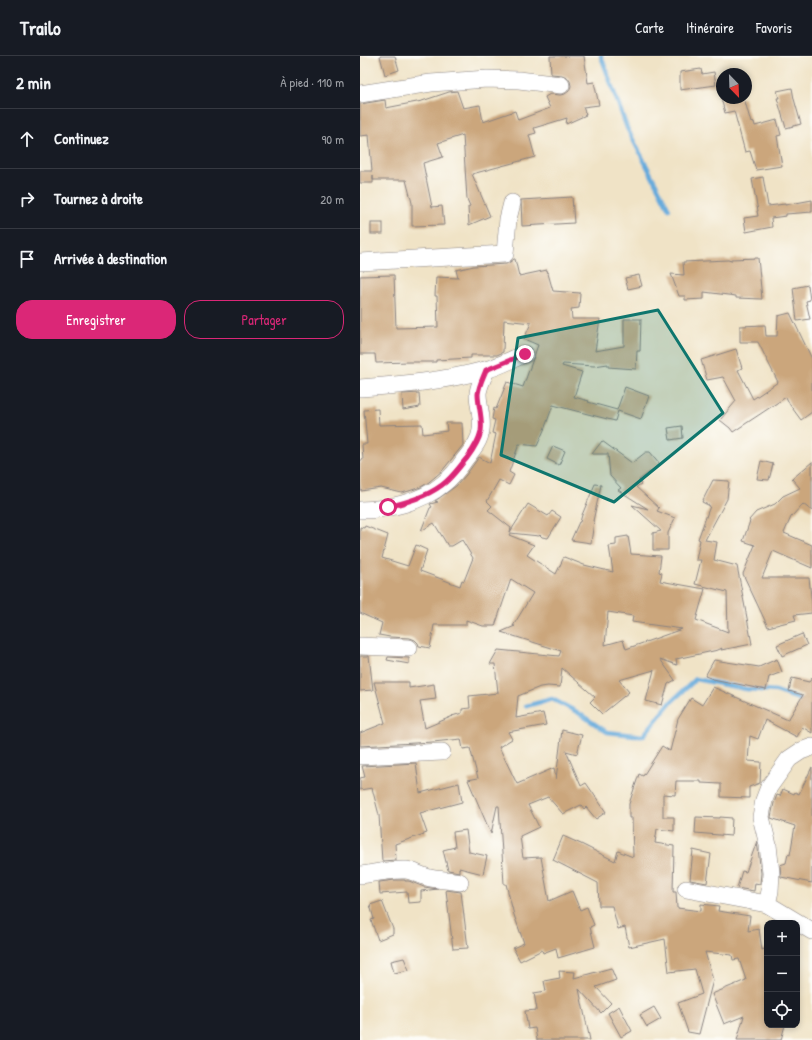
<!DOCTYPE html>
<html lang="fr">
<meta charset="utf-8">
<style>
body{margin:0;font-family:"Patrick Hand",sans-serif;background:#20242c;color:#f1f3f6}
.controls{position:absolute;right:12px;bottom:12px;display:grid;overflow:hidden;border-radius:8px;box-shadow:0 2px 6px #0003}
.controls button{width:36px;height:36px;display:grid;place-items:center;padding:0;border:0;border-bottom:1px solid #363941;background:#171b24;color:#f1f3f6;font:20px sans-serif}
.compass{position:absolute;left:356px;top:12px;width:36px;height:36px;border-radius:50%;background:#171b24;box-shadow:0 2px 6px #0003;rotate:157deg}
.stop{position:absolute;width:12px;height:12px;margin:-9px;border:3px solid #db2777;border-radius:50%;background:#fff}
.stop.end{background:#db2777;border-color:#fff;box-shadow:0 1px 4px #0008}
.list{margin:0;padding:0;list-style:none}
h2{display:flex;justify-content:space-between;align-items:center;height:52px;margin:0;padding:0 16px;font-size:17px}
h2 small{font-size:13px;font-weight:400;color:#9ea1a6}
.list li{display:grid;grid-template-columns:26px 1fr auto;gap:12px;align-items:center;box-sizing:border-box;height:60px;padding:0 16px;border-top:1px solid #363941}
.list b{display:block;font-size:15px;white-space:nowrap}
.list em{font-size:13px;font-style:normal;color:#9ea1a6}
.actions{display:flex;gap:8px;padding:12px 16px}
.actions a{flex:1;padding:9px 0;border:1px solid #db2777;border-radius:16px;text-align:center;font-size:14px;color:#db2777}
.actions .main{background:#db2777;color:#fff}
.icon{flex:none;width:22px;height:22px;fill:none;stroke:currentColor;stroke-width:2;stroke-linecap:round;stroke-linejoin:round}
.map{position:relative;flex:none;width:452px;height:984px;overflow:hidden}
header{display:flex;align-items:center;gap:24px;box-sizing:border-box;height:56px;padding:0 20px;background:#171b24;border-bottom:1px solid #363941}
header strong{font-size:19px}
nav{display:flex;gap:22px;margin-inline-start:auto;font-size:14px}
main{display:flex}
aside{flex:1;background:#171b24}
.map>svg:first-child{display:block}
</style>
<header>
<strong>Trailo</strong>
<nav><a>Carte</a><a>Itinéraire</a><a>Favoris</a></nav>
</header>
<main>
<aside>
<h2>2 min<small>À pied · 110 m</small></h2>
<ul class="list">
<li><svg class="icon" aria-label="ahead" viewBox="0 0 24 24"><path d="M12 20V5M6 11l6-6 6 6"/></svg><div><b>Continuez</b></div><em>90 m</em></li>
<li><svg class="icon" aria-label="right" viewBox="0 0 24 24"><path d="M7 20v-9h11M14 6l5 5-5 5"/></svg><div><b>Tournez à droite</b></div><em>20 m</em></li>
<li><svg class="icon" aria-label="arrive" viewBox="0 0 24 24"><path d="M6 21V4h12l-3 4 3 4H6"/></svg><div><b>Arrivée à destination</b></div></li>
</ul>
<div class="actions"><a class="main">Enregistrer</a><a>Partager</a></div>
</aside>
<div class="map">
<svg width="452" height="984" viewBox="0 0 452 984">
<rect width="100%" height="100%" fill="#fdfcf7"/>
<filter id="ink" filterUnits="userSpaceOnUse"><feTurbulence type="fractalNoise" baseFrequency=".025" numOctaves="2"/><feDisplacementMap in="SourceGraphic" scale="8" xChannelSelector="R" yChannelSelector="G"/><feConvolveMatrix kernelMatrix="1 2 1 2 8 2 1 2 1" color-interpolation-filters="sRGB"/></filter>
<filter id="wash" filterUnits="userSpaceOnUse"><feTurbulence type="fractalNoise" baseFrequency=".012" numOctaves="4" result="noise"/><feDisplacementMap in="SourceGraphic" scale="16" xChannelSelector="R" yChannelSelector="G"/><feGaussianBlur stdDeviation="0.9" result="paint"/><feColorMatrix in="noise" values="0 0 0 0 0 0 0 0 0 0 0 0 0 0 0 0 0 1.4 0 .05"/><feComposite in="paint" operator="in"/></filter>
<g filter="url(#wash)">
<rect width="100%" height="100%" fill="#f0e3c6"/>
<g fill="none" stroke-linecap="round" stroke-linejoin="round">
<!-- stream -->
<g stroke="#66aadb" stroke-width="4.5">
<path d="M 241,0 L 267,72 L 309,153"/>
<path d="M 166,650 L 192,643 L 217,656 L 247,676 L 283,680 L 309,648 L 336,623 L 386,633 L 416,635 L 452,648"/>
</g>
</g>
<g id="blocks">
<!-- building -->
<g fill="#cba67c" fill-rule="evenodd">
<path d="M 20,0 L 35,0 L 39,14 L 25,19 Z"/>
<path d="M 190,0 L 224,0 L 228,27 L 234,26 L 239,49 L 223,51 L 226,59 L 206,68 L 207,62 L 174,72 L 176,77 L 169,79 L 175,101 L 112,118 L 130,160 L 109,169 L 108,151 L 110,150 L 107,143 L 103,79 L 78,87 L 83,101 L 63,107 L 72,151 L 82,150 L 84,169 L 52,170 L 52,147 L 46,124 L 13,124 L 13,120 L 13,127 L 0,127 L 0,115 L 12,115 L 9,79 L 0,80 L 0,48 L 25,44 L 26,52 L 62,45 L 89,36 L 97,35 L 103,52 L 120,49 L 123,66 L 155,55 L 158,64 L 190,52 L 185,41 L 190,38 L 200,39 L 205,38 L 209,35 L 211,30 L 210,25 L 207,21 L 202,19 L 191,18 Z"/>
<path d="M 341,13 L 342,18 L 354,16 L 356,29 L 320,34 L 320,16 Z"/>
<path d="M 432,32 L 434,43 L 441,68 L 426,72 L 417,42 L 419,42 L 417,35 Z"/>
<path d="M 361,42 L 384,42 L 391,67 L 394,66 L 395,70 L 417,64 L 421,79 L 417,80 L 422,110 L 396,114 L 390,95 L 385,96 L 374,55 L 365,57 Z"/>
<path d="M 403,121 L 408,150 L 425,148 L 425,149 L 452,144 L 452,156 L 426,158 L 426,160 L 411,162 L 412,171 L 386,176 L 384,162 L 398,160 L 397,155 L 398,155 L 392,123 Z"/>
<path d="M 212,141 L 214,167 L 162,170 L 161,144 Z"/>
<rect x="11" y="167" width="12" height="11"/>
<path d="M 398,202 L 402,243 L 376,242 L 376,240 L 344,236 L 344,243 L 325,244 L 325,240 L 319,240 L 311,218 L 324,219 L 323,206 L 368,204 L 371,205 L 371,203 Z"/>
<path d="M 154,203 L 155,203 L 159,220 L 187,214 L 193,235 L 220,237 L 219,252 L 211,253 L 212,263 L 240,263 L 235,295 L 264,290 L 264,263 L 281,263 L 280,295 L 277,295 L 276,313 L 248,311 L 248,308 L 234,310 L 203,308 L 202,310 L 222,316 L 214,341 L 229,345 L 228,346 L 257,354 L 265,331 L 289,340 L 281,363 L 258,355 L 255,365 L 193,349 L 184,374 L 177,390 L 159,388 L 149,416 L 154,419 L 149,429 L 139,424 L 127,445 L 132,450 L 128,454 L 151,472 L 150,476 L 168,448 L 188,460 L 192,455 L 201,461 L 188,482 L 182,481 L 180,479 L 179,480 L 150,477 L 149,479 L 174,489 L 167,499 L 196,518 L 204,501 L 224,509 L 253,516 L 249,490 L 256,489 L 256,482 L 268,480 L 271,498 L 301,500 L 299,516 L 302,517 L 300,525 L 345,533 L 336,564 L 368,576 L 367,536 L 335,528 L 341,504 L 336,504 L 340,484 L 338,483 L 350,450 L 342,446 L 353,424 L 369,425 L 367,443 L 345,484 L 357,486 L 354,504 L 377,510 L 392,588 L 361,594 L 362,592 L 358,594 L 316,603 L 317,609 L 300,603 L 315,624 L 308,628 L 302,649 L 286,645 L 294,614 L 259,624 L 269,636 L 242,658 L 230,646 L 235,641 L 202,612 L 200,631 L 188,630 L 180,631 L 158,640 L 156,662 L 183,657 L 186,669 L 148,676 L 152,683 L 139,691 L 157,728 L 194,712 L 196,723 L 202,674 L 222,679 L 217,698 L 206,695 L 221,730 L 226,727 L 246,756 L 236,763 L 226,751 L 224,753 L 221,749 L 203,758 L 188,741 L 168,749 L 179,771 L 160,780 L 163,802 L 181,801 L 189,845 L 212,835 L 220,854 L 227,851 L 234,869 L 230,871 L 235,891 L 198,902 L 196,892 L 183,897 L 182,894 L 160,905 L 153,892 L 164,887 L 154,859 L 146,828 L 144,828 L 139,750 L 137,750 L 131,778 L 108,724 L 118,722 L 110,692 L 103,693 L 101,683 L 73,686 L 0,690 L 0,677 L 25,667 L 14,626 L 49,626 L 49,632 L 74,628 L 76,643 L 60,645 L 65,672 L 93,660 L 92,660 L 102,657 L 102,653 L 110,652 L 109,640 L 138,637 L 135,608 L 130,608 L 138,594 L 199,600 L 201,595 L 141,576 L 155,570 L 153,570 L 173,537 L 151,523 L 135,570 L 123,570 L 106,564 L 106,569 L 74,569 L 70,592 L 59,590 L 58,587 L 55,584 L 50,582 L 30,581 L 19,579 L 22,567 L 0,557 L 0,471 L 4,472 L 5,470 L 28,479 L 22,502 L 48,510 L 56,489 L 67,494 L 60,515 L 100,530 L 102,524 L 104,525 L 113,502 L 102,484 L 92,490 L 88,490 L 74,467 L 61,475 L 70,452 L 72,451 L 70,448 L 78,446 L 75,445 L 96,430 L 106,419 L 119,401 L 130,407 L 136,378 L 132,377 L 135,364 L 132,363 L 134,352 L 136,353 L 147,326 L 163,331 L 178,289 L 164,283 L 171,267 L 144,264 L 143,296 L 137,299 L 111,299 L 111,302 L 76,304 L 76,306 L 49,306 L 16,307 L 15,298 L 0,298 L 0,220 L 34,219 L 36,272 L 78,271 L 77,240 L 75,240 L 76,221 L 98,222 L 96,214 L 114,210 L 146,208 L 150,206 ZM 248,556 L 273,560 L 272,566 L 322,573 L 266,593 L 263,584 L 245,589 Z"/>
<path d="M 279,219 L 282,230 L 268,233 L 265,222 Z"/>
<path d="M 448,229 L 450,244 L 446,245 L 450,263 L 437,265 L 433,232 Z"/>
<path d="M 430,257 L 452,303 L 452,356 L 441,364 L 430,349 L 426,341 L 373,376 L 370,372 L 360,364 L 376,345 L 363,321 L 347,324 L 341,304 L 376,293 L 382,312 L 378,314 L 393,343 L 418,326 L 398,286 L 380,286 L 380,270 L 405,269 L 406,280 L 417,280 L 418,260 Z"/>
<path d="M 59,337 L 60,351 L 43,354 L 42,338 Z"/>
<path d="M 18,353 L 19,369 L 62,368 L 63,378 L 87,375 L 86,367 L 102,367 L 103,389 L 82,415 L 69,426 L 61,431 L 49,435 L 42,437 L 21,432 L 1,435 L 0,424 L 0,404 L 3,404 L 2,388 L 7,388 L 4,354 Z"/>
<path d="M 322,370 L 323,382 L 310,384 L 308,372 Z"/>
<path d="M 242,385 L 272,407 L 286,396 L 290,396 L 300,408 L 279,424 L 281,428 L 276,431 L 299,452 L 297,455 L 315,462 L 308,477 L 308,494 L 293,494 L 293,477 L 301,475 L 272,449 L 288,453 L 258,434 L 261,432 L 250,420 L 248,398 L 232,398 Z"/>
<path d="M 193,390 L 205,395 L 199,409 L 187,403 Z"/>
<path d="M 401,405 L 413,408 L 409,424 L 397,423 Z"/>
<path d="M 452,406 L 452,455 L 443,448 L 431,461 L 424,477 L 452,489 L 452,512 L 413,495 L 402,522 L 449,522 L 452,549 L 452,557 L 434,559 L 436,564 L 408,571 L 383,518 L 395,489 L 383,485 L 390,465 L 389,464 L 396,456 L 415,448 L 423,440 L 440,432 L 432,423 Z"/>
<path d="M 235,428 L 241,429 L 233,465 L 234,465 L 231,487 L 211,484 L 219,466 L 220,466 L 222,459 Z"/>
<path d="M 442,578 L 447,589 L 422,600 L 417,589 Z"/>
<path d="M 0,600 L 9,600 L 13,634 L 0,635 Z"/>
<path d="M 28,601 L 49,602 L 49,608 L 27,604 Z"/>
<path d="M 417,603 L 422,616 L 409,621 L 406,634 L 353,623 L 345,620 L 354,604 L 399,611 Z"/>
<path d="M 432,622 L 449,626 L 452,622 L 452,677 L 442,671 L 437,681 L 405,664 L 398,683 L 390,680 L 388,705 L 401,706 L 400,727 L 389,731 L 389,742 L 361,741 L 361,728 L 341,727 L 341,725 L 316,725 L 315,739 L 303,738 L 303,761 L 314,761 L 314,775 L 297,773 L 295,787 L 314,790 L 313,836 L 316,836 L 317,852 L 341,855 L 341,848 L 359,850 L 358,855 L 390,860 L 388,875 L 399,873 L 402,894 L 407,892 L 407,969 L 425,969 L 421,984 L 377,984 L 384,960 L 364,968 L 352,938 L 386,924 L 379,903 L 373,904 L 372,899 L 345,896 L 353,924 L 339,978 L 328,976 L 318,947 L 342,938 L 335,913 L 309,916 L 305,883 L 269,891 L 265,871 L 258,873 L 252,850 L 239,850 L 238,827 L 193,804 L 203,780 L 221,788 L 255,805 L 258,795 L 273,801 L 272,762 L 269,762 L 269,748 L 279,718 L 283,720 L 302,690 L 310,695 L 318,663 L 331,642 L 342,649 L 353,631 L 428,664 L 443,639 L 429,635 Z"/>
<path d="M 56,707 L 60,737 L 99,727 L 102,746 L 60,757 L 67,777 L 35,788 L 36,804 L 22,805 L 19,759 L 12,732 L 0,734 L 0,722 L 5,721 L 2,710 Z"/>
<path d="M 452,711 L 452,827 L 421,821 L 420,809 L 426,807 L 428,798 L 430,799 L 435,770 L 411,762 L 411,761 L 414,747 L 417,739 L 420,740 L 423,733 L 434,738 L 435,736 L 439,738 Z"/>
<path d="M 336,761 L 360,762 L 360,761 L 372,762 L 371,780 L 335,777 Z"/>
<path d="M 106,774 L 109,796 L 127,800 L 123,818 L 99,812 L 99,816 L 88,814 L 83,794 L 95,791 L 93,776 Z"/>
<path d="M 397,785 L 401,817 L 400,828 L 395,827 L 394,835 L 377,832 L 382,815 L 386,816 Z"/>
<path d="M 333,794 L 351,798 L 347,827 L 330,824 Z"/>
<path d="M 35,824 L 45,824 L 45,825 L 49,825 L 64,831 L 78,833 L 61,835 L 61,846 L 48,847 L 47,836 L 20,838 L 19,826 Z"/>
<path d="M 86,834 L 101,836 L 108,892 L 93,893 Z"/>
<path d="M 22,845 L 33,873 L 33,878 L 18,884 L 11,864 L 14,863 L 10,849 Z"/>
<path d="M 44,902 L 49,914 L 34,917 L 31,905 Z"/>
<path d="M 251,912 L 256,924 L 236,931 L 251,947 L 241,957 L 219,933 L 230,984 L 177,984 L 175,972 L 168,973 L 165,955 L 177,954 L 174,937 L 186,935 L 184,925 L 200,922 L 199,915 L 215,916 L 214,922 Z"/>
<path d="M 259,950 L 272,975 L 261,981 L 248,957 Z"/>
<path d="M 294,951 L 301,963 L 287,971 L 280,959 Z"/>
</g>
</g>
</g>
<g filter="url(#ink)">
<use href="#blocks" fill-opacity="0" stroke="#898280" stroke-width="1"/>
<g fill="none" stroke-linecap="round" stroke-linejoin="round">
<defs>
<g id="minor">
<path d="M 0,38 L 71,27 L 127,23 L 159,24 L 201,29"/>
<path d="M 0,206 L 145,198 L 148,163 L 152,147"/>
<path d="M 0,332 C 42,329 84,325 125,314 C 138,311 152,303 165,298"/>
<path d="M 0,454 C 27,454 62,446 83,428 C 92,421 99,412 105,403 C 112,394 120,385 121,374 C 123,362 118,350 118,337 C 119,329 123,322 126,314"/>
<path d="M 0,590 L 49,592"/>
<path d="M 0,700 L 82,696"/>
<path d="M 0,819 C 15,817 31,813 46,814 C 54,815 61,820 70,822 C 80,824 90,824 100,826"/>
<path d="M 326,833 L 407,848 L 452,875"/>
<path d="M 407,848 L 410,835 L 411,817 L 408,789 L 401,761 L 404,744 L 409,731 L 429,703 L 441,695 L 452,691"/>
</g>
</defs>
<!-- minor casing -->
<use href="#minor" stroke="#898280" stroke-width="18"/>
<!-- minor -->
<use href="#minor" stroke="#fff" stroke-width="17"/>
</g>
</g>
<g fill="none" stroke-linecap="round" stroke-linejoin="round" filter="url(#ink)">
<!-- route -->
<path stroke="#db2777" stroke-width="5" d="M 28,451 C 47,446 66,441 82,429 C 92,422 99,411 107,402 C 113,394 119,385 121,375 C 123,362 118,350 118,338 C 119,329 123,322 126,314 L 165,298"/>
</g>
<!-- marked area -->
<path fill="#0f766e" fill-opacity="0.2" stroke="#0f766e" stroke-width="3" stroke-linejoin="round" d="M 298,254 L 363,357 L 254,446 L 141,399 L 158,282 Z"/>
</svg>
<div class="controls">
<button>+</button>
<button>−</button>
<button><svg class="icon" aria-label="locate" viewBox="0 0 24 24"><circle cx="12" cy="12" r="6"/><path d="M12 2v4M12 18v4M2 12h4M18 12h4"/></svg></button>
</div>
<svg class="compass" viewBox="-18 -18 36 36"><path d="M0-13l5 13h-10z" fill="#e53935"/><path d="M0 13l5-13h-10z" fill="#9ea1a6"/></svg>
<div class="stop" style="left:28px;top:451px"></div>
<div class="stop end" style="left:165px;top:298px"></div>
</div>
</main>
